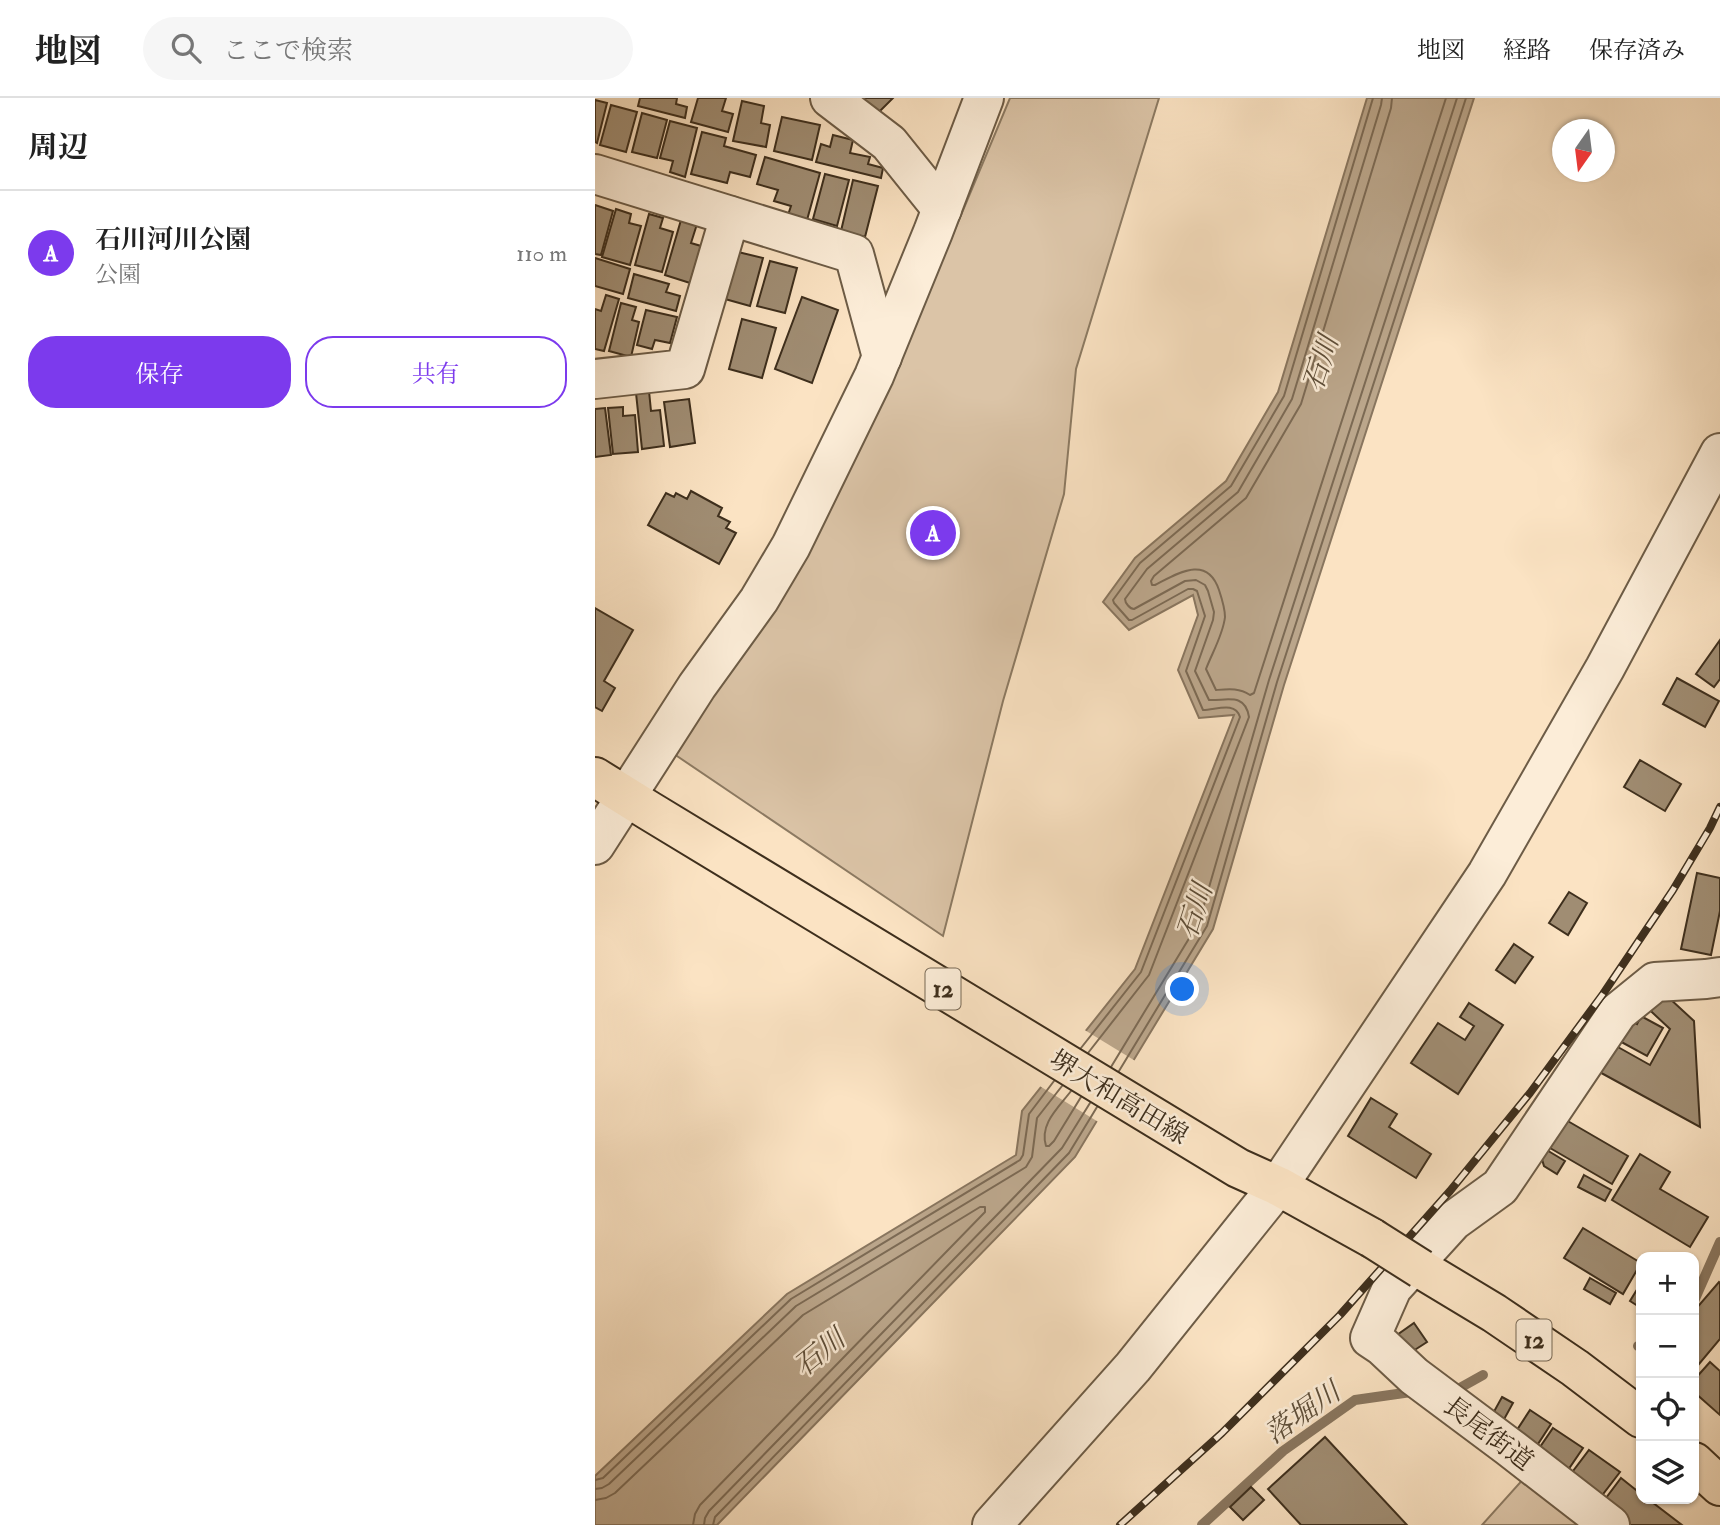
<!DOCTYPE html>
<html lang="ja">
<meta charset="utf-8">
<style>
body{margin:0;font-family:"IM FELL Double Pica","Noto Serif JP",serif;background:#f6f6f6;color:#222}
.controls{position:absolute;right:21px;bottom:21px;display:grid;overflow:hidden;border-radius:14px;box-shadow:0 2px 5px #0004}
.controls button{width:63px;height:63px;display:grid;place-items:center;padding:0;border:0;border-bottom:2px solid #e0e0e0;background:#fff;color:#222;font:35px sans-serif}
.compass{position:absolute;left:957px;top:21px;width:63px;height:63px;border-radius:50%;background:#fff;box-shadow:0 2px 5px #0004;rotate:194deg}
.you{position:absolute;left:588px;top:892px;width:24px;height:24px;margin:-18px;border:5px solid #fff;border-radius:50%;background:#1a73e8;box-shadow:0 0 0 10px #1a73e833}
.badge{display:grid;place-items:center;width:46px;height:46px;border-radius:50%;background:#7c3aed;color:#fff;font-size:23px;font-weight:700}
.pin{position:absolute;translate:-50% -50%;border:4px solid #fff;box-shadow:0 2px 7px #0006}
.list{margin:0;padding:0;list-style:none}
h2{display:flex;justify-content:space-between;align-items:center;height:91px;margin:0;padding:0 28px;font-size:30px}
h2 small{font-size:23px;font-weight:400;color:#767676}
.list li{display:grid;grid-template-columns:46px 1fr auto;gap:21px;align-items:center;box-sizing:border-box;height:126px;padding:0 28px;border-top:2px solid #e0e0e0}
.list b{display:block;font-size:26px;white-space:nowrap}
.list p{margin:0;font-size:23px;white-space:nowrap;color:#767676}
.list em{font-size:23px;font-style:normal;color:#767676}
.actions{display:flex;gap:14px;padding:21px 28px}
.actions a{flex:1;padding:16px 0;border:2px solid #7c3aed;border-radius:28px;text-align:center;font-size:24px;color:#7c3aed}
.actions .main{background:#7c3aed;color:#fff}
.icon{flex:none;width:38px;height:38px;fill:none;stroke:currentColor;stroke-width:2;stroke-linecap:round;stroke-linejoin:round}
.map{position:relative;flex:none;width:1125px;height:1427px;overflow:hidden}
header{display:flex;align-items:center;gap:42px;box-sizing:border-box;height:98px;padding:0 35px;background:#fff;border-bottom:2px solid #e0e0e0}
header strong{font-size:33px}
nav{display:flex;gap:38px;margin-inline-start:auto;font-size:24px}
.search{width:490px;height:63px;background:#f6f6f6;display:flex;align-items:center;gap:18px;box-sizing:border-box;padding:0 24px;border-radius:38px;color:#767676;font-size:26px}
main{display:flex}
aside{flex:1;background:#fff}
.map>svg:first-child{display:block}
</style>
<header>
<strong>地図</strong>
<div class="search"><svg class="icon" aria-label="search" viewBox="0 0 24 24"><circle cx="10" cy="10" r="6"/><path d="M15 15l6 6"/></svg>ここで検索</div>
<nav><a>地図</a><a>経路</a><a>保存済み</a></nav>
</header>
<main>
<aside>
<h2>周辺<small></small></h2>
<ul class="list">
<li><span class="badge">A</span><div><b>石川河川公園</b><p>公園</p></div><em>110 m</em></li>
</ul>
<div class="actions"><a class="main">保存</a><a>共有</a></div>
</aside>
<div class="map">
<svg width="1125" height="1427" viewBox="0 0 1125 1427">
<rect width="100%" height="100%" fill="#fbe3c3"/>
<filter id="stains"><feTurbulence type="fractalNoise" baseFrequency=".00286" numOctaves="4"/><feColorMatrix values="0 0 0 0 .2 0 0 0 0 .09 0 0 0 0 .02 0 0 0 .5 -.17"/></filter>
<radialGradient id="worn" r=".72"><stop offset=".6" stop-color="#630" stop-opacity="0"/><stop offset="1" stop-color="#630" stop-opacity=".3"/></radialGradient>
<!-- green -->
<g fill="#dbc4a7" stroke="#8c7a62" stroke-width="2">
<path d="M 415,0 L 564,0 L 481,271 L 469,396 L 408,603 L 348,838 L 79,656 L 333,196 Z"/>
<path d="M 932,1377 L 994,1427 L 887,1427 Z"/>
</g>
<!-- water -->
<path fill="#bba68b" stroke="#89765f" stroke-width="2" d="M 772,0 L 879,0 L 689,587 L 618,831 L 480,1059 L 122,1427 L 0,1427 L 0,1378 L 192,1196 L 421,1057 L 427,1013 L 540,871 L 639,617 L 604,620 L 583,572 L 603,517 L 598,497 L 534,532 L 508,504 L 540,460 L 631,383 L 683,294 Z"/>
<!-- pier -->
<path fill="#fbe3c3" d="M 488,931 L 542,964 L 505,1025 L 443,987 Z"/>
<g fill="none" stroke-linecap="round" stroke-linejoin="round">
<!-- shore -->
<g stroke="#7c6a54" stroke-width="2">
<path d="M 797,0 L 796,10 L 706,306 L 651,400 L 559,478 L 556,483 L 557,487 L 560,487 C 582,476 612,456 624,492 C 627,501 630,510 630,519 C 628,537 617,555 611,571 L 621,592 C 635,591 644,590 655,597 L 659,595 L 851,0"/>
<path d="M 486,950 L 546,874 L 645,619 C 640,603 621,612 608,612 L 591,573 L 610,518 L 602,493 L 598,491 L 593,491 L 537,522 L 534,522 L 519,505 L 518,502 L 545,465 L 636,388 L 689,298 L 778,0"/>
<path d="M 493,955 L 554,877 L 654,619 C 650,594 631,603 614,602 L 600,573 L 618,522 L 619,514 L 613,493 L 610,487 L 601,482 L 590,483 L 539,511 C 535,511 530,505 530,501 L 552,471 L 643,394 L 697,301 L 786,7 L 787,0"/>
<path d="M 516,969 L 604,824 L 674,582 L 862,0"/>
<path d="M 524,973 L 612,828 L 682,584 L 871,0"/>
<path d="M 476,993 C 464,1009 444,1026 451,1048 L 454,1048 L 459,1043 L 486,999"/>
<path d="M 0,1382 L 8,1380 L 196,1201 L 425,1062 L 428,1057 L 434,1016 L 459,983"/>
<path d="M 0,1391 L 7,1390 L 14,1386 L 201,1208 L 431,1069 L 437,1059 L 442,1020 L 467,988"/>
<path d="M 0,1402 L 11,1400 L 20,1395 L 208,1217 L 385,1109 L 390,1109 L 390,1114 L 105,1407 L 100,1416 L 98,1427"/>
<path d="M 109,1427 L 110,1420 L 114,1413 L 467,1050 L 495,1005"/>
<path d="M 118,1427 L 120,1419 L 474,1055 L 502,1009"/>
</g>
<!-- stream -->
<g stroke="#89765f" stroke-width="10">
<path d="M 1099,1203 L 1125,1144"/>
<path d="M 1043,1248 L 1046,1247"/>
<path d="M 854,1296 L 888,1277"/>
<path d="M 607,1427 L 688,1353 L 760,1302 L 816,1294 L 820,1298"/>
</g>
</g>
<!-- building -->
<g fill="#a08d73" stroke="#3e2f1d" stroke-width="2">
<path d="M 45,0 L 82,0 L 81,6 L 92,9 L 90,20 L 43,8 Z"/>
<path d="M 103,0 L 131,0 L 127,13 L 138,16 L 133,34 L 96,24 Z"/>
<path d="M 266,0 L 298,0 L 279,19 Z"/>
<path d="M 0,2 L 12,5 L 2,45 L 0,44 Z"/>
<path d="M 147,3 L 169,8 L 166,25 L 175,27 L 171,49 L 138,43 Z"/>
<path d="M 16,7 L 42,14 L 31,54 L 5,47 Z"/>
<path d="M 47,15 L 72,22 L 62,60 L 37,54 Z"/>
<path d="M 187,19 L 225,27 L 217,62 L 179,53 Z"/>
<path d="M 75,23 L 102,30 L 90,79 L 75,74 L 78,63 L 65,60 Z"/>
<path d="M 107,34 L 131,40 L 129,48 L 161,57 L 155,79 L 135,74 L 132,85 L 96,76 Z"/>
<path d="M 238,37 L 258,42 L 255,55 L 275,59 L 273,66 L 288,70 L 286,80 L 221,64 L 226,46 L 235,49 Z"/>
<path d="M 170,59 L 225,75 L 212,122 L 193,117 L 196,108 L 179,103 L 183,92 L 162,86 Z"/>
<path d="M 230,76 L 254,82 L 242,128 L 218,121 Z"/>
<path d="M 258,82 L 283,88 L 270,139 L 246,133 Z"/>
<path d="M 0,107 L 18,113 L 6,157 L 0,156 Z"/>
<path d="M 21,111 L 36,116 L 34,125 L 46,128 L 35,167 L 7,159 Z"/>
<path d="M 54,116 L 68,120 L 65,130 L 78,134 L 67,174 L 40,167 Z"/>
<path d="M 86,122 L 102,126 L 96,145 L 106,148 L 95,185 L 70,177 Z"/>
<path d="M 143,154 L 168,160 L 155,208 L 130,201 Z"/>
<path d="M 0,160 L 35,171 L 28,196 L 0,188 Z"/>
<path d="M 175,163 L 202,170 L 190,215 L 162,208 Z"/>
<path d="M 39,176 L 74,186 L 71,194 L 85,198 L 81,213 L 33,200 Z"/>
<path d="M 11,197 L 24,201 L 9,253 L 0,251 L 0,211 L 6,213 Z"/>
<path d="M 207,199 L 243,212 L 217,285 L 180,271 Z"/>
<path d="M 26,205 L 41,209 L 37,222 L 44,224 L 36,259 L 14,253 Z"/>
<path d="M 51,212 L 82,219 L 75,245 L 60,242 L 57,251 L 42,247 Z"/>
<path d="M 147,221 L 181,230 L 167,280 L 134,271 Z"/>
<path d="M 54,293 L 56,313 L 65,312 L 69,348 L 47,351 L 41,295 Z"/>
<path d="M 94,301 L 100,345 L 75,349 L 69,304 Z"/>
<path d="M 28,309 L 28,318 L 40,317 L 43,354 L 18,356 L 13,310 Z"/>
<path d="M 10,310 L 16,357 L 0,359 L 0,311 Z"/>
<path d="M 96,393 L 127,410 L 123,418 L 135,424 L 131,430 L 141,435 L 124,466 L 53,427 L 71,395 L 79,399 L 81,395 L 92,401 Z"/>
<path d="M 0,510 L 38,532 L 9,583 L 20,590 L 7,613 L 0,609 Z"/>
<path d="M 1125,542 L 1125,581 L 1119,589 L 1101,576 Z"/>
<path d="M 1082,580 L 1124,603 L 1110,629 L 1068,606 Z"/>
<path d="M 1045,662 L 1086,686 L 1070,713 L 1029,689 Z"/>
<path d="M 1102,775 L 1125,780 L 1125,813 L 1116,857 L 1086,851 Z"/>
<path d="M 974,794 L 992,805 L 973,837 L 954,825 Z"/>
<path d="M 919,846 L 938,859 L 920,885 L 901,872 Z"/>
<path d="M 1060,887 L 1099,923 L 1105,1029 L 999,971 L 1014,944 L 1055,967 L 1075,931 L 1045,903 Z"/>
<path d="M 874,905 L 908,927 L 863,996 L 816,965 L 843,925 L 870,942 L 879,928 L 865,919 Z"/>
<path d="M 1046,918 L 1068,930 L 1052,958 L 1019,940 L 1031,919 L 1042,926 Z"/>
<path d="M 776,1000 L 802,1016 L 794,1029 L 836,1056 L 821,1080 L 753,1038 Z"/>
<path d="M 971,1022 L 1033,1058 L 1017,1086 L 955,1050 Z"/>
<path d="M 950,1051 L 970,1063 L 962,1076 L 949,1068 L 946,1058 Z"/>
<path d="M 1045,1056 L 1075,1074 L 1065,1091 L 1113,1119 L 1095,1149 L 1017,1102 Z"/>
<path d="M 989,1077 L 1016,1092 L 1010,1103 L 983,1089 Z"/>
<path d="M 988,1130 L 1046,1165 L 1028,1196 L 969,1160 Z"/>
<path d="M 995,1180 L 1021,1195 L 1015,1206 L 989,1191 Z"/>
<path d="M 1124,1184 L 1125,1185 L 1125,1241 L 1099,1272 L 1099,1213 Z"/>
<path d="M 1046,1185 L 1046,1210 L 1035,1203 Z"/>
<path d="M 819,1225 L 832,1244 L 815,1255 L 802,1237 Z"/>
<path d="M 1115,1264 L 1125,1273 L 1125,1317 L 1099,1294 L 1099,1282 Z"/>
<path d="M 907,1299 L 918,1305 L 907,1325 L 896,1319 Z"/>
<path d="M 935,1312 L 956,1326 L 941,1349 L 920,1335 Z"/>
<path d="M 958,1330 L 988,1350 L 973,1372 L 943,1352 Z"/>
<path d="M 730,1339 L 812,1427 L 706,1427 L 673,1391 Z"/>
<path d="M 994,1352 L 1025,1374 L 1005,1400 L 975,1377 Z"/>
<path d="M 1026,1380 L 1046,1396 L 1046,1401 L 1053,1401 L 1087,1427 L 1030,1427 L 1005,1408 Z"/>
<path d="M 656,1389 L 669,1402 L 648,1422 L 635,1409 Z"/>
</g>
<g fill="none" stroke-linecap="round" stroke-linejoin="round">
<defs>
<g id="minor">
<path d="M 235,0 L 294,45 L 347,111"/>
<path d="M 0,76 L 259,156 L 287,259"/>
<path d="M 0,281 L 90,271 L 135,118"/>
<path d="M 0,747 L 102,588 L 164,502 L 196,448 L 279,278 L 338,134 L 389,0"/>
<path d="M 397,1427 L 538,1269 L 683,1088 L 892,776 L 1010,570 L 1125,355"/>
<path d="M 1015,1427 L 914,1349 L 819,1278 L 787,1248 L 775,1240 L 797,1190 L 858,1123 L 905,1089 L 1023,914 L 1060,884 L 1111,881 L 1125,879"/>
</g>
<g id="major">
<path d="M 0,679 L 53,712 L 643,1070 L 683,1088 L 777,1140"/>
<path d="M 826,1171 L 899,1215 L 980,1270 L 1046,1320"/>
<path d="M 1099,1364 L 1125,1388"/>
</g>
</defs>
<!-- minor casing -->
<use href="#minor" stroke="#6d5c46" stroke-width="42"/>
<!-- major casing -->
<use href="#major" stroke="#3e2f1d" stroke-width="42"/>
<!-- minor -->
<use href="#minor" stroke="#fcedd8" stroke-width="38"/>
<!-- major -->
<use href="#major" stroke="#fbe3c3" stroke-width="38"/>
<defs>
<path id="rail" d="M 525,1427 L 627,1335 L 745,1217 L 855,1093 L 935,995 L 1008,896 L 1078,792 L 1115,730 L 1125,709"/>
</defs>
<!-- rail casing -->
<use href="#rail" stroke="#3e2f1d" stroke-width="8"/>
<!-- rail -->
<use href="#rail" stroke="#fcedd8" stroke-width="5" stroke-dasharray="16" stroke-linecap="butt"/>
<defs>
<path id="major-bridge" d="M 777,1140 L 826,1171"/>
</defs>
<!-- major-bridge casing -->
<use href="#major-bridge" stroke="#3e2f1d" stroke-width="42" stroke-linecap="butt"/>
<!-- major-bridge -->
<use href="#major-bridge" stroke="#fbe3c3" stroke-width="38"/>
</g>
<g text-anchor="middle" stroke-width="5" stroke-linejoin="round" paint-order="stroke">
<!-- shield labels -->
<g fill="#fcedd8" stroke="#776855" stroke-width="2">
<rect x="330.5" y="870.5" width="35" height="41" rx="5"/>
<rect x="921.5" y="1221.5" width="35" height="41" rx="5"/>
</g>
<g font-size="24" font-weight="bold" fill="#3e2f1d">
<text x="348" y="899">12</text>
<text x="939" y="1250">12</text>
</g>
<!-- street labels -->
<g font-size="26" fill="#3e2f1d" stroke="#fcedd8">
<text transform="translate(524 999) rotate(31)" y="9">堺大和高田線</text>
<text transform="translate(894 1335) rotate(37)" y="9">長尾街道</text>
</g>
<!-- water labels -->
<g font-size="28" font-style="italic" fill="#5d4d38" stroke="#fcedd8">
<text transform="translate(725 265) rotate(-72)" y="10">石川</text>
<text transform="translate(599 813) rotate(-72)" y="10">石川</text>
<text transform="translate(224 1254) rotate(-39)" y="10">石川</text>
<text transform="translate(707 1314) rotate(-35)" y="10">落堀川</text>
</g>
</g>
<rect width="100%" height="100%" filter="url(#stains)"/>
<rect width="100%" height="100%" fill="url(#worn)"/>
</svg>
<div class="controls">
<button>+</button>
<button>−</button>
<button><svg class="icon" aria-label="locate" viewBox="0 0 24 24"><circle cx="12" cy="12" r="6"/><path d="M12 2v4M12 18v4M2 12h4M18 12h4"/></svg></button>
<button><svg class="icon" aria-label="layers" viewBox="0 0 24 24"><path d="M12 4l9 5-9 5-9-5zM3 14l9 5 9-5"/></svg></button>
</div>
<svg class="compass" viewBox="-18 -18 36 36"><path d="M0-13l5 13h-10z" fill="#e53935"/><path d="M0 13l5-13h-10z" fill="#767676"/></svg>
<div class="you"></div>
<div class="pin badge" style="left:338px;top:435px">A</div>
</div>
</main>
